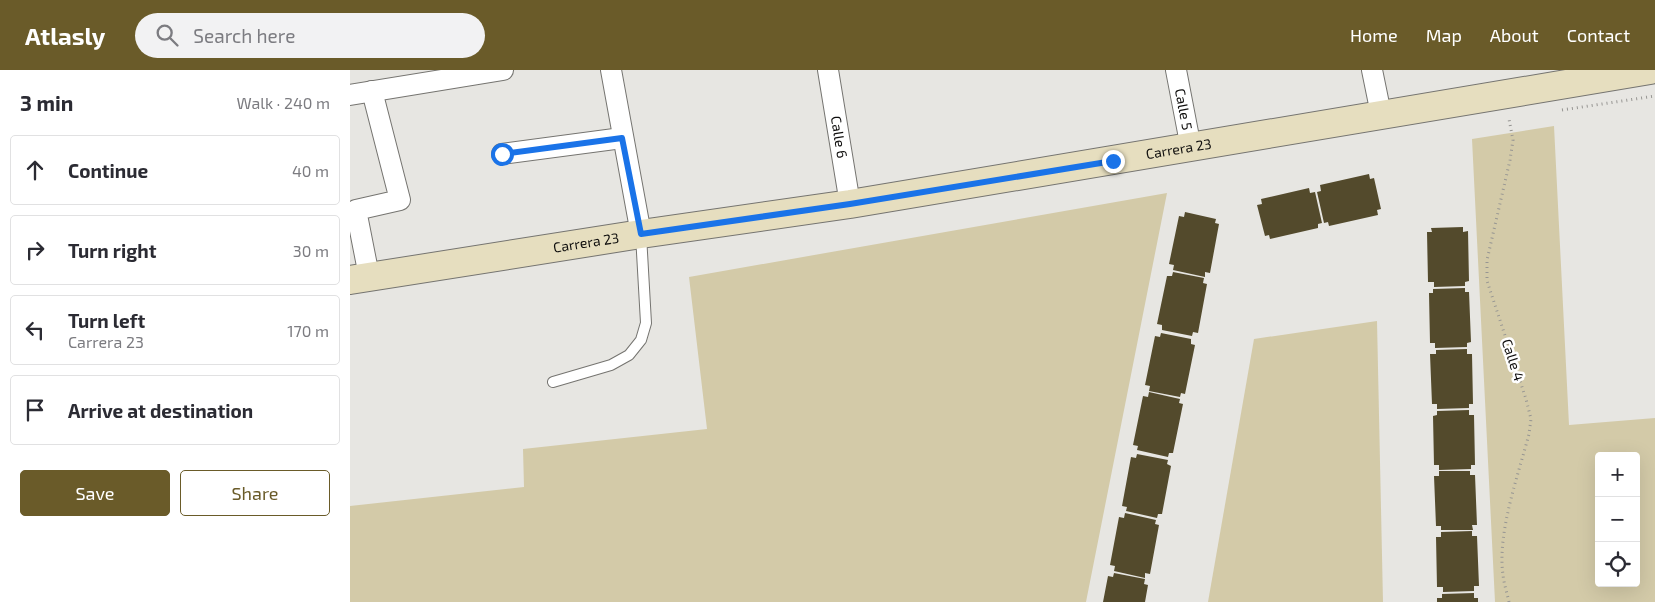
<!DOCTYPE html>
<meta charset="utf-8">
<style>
body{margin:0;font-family:"Exo 2",sans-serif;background:#f2f2f3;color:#2b2b33}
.controls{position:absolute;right:15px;bottom:15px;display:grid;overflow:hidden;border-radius:5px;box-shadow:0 5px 20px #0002}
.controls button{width:45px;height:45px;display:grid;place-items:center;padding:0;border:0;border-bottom:1px solid #e1e1e2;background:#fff;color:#2b2b33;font:25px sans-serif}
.stop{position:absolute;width:15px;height:15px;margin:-11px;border:4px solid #1a73e8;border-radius:50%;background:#fff}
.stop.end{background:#1a73e8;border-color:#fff;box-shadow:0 1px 5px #0008}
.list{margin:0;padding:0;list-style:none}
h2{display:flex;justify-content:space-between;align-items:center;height:65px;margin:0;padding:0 20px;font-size:21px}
h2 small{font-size:16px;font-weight:400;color:#7c7c81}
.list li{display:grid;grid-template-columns:32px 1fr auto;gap:15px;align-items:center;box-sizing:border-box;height:70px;margin:0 10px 10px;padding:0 10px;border:1px solid #e1e1e2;border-radius:5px}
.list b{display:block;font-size:19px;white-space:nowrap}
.list p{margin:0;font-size:16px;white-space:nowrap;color:#7c7c81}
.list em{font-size:16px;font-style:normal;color:#7c7c81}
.actions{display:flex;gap:10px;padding:15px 20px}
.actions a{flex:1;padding:11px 0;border:1px solid #6a5b29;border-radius:5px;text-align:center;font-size:18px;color:#6a5b29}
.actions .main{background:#6a5b29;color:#fff}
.icon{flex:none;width:28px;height:28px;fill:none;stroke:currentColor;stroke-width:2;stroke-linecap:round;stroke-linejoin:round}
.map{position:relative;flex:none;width:1305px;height:532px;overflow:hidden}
header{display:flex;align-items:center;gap:30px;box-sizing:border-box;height:70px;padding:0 25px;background:#6a5b29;color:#fff}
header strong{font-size:24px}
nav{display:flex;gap:28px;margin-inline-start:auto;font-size:18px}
.search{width:350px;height:45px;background:#f2f2f3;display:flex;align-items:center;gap:12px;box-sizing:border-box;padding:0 18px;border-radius:28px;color:#7c7c81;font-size:19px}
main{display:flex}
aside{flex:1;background:#fff}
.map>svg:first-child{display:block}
</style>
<header>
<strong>Atlasly</strong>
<div class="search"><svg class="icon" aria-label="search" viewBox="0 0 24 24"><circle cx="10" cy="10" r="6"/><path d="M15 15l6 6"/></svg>Search here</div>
<nav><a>Home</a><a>Map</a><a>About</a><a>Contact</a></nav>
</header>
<main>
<aside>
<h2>3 min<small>Walk · 240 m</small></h2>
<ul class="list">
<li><svg class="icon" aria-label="ahead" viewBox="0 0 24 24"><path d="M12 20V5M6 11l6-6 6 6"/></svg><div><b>Continue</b></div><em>40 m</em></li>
<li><svg class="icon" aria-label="right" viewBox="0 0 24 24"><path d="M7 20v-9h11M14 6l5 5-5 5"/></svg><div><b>Turn right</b></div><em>30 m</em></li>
<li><svg class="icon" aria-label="left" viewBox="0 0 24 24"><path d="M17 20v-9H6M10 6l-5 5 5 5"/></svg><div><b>Turn left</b><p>Carrera 23</p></div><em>170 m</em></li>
<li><svg class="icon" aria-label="arrive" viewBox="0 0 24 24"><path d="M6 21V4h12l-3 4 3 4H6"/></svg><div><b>Arrive at destination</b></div></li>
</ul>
<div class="actions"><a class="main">Save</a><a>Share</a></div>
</aside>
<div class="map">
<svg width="1305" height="532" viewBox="0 0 1305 532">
<rect width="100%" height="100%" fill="#e7e6e2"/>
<!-- green -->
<g fill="#d3caa8" fill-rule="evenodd">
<path d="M 1204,56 L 1219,355 L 1305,348 L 1305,532 L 1145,532 L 1122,69 ZM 1249,386 L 1286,386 L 1286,513 L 1249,513 Z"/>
<path d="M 817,123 L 736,532 L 0,532 L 0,436 L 174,417 L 173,379 L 357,359 L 339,207 Z"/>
<path d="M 1027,251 L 1033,532 L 858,532 L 904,269 Z"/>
</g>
<!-- building -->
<g fill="#534a2c">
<path d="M 1019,104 L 1020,109 L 1024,108 L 1031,139 L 1027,140 L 1028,145 L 979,156 L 978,152 L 974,153 L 967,122 L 971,121 L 970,115 Z"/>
<path d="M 959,118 L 960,123 L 965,122 L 972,153 L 968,154 L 968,158 L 920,169 L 919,165 L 915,166 L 907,135 L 912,134 L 911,129 Z"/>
<path d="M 835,142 L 866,149 L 865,153 L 869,154 L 860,203 L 855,202 L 855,207 L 823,200 L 824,195 L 819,194 L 829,146 L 834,147 Z"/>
<path d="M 1113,157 L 1113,162 L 1118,161 L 1119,211 L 1115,212 L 1115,216 L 1084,217 L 1084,212 L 1078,212 L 1077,162 L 1082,162 L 1081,158 Z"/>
<path d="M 823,202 L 854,208 L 853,213 L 857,214 L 848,263 L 843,262 L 842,266 L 812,260 L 812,255 L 807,254 L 817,206 L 822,206 Z"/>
<path d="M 1115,218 L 1115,222 L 1119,222 L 1121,272 L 1117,273 L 1117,277 L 1085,278 L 1085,273 L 1080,273 L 1079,223 L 1083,223 L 1083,219 Z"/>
<path d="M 811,263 L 841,269 L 841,274 L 845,275 L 835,324 L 831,323 L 830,327 L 799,321 L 800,316 L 795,315 L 805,266 L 810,267 Z"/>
<path d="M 1117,279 L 1117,284 L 1122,284 L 1123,334 L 1119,334 L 1119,338 L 1087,339 L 1087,334 L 1082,334 L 1080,284 L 1086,284 L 1086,280 Z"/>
<path d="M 799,322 L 830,329 L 829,333 L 833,334 L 823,383 L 819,383 L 818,387 L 787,380 L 788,376 L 783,375 L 793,326 L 798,327 Z"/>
<path d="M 1119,340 L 1119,345 L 1124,345 L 1125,395 L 1121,395 L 1121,399 L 1089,400 L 1089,395 L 1084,395 L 1083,346 L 1087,345 L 1087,341 Z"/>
<path d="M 787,384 L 818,390 L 817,394 L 821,396 L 812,444 L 808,444 L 807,448 L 776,441 L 777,437 L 772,436 L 781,387 L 786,388 Z"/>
<path d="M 1089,401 L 1120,401 L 1120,405 L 1125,405 L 1127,455 L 1122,455 L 1123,460 L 1091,460 L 1091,456 L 1086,456 L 1084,406 L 1089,406 Z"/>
<path d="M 775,443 L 806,450 L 805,454 L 809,455 L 800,504 L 795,503 L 795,508 L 764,501 L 765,496 L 760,495 L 769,447 L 774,448 Z"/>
<path d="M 1122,461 L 1122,466 L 1127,466 L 1129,516 L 1124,516 L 1124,521 L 1093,522 L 1093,517 L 1087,517 L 1086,467 L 1091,467 L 1091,462 Z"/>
<path d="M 764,503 L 795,509 L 794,514 L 798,515 L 795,532 L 753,532 L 758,506 L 763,507 Z"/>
<path d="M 1124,523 L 1124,528 L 1128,528 L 1128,532 L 1087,532 L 1087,528 L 1092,528 L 1092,524 Z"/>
</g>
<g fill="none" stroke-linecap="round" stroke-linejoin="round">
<defs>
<path id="lane" d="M 203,312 L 261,295 L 279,285 L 291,270 L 296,253 L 291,165"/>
<g id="street">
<path d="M 261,0 L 291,164"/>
<path id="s1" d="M 478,0 L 500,134"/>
<path id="s2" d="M 826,0 L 841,78"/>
<path d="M 1022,0 L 1031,44"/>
<path d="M 0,25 L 153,0"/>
<path d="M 152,84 L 272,68"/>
<path d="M 19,206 L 6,140 L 50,130 L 22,21"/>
</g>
<g id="secondary">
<path id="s3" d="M 0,210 L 291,164 L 500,134 L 1300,0"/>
</g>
</defs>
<!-- lane casing -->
<use href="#lane" stroke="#757470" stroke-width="12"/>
<!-- street casing -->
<use href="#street" stroke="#757470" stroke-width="22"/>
<!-- secondary casing -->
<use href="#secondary" stroke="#757470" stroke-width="30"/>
<!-- path -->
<g stroke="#969592" stroke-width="3" stroke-dasharray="1 4" stroke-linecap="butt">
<path d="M 1212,40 L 1305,26"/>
<path d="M 1159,532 C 1157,523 1154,514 1153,505 C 1147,463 1168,406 1179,364 L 1181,349 L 1176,329 L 1137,211 L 1137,190 L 1160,90 L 1163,70 L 1159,49"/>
</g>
<!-- lane -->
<use href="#lane" stroke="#fff" stroke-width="10"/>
<!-- street -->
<use href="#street" stroke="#fff" stroke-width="20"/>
<!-- secondary -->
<use href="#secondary" stroke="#e6debf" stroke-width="28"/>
</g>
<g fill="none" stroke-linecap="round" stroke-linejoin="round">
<!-- route -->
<path stroke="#1a73e8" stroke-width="6" d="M 152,84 L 272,68 L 291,164 L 500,134 L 763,91"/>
</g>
<g text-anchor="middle" stroke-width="5" stroke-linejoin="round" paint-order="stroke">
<!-- street labels -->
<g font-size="14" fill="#0f0e0d" stroke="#fff">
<text dy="5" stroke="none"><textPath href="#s2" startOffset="40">Calle 5</textPath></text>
<text dy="5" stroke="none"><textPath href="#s1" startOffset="68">Calle 6</textPath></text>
<text dy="5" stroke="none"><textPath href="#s3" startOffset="839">Carrera 23</textPath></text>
<text dy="5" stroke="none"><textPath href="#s3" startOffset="239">Carrera 23</textPath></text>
<text transform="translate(1163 290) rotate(72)" y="5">Calle 4</text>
</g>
</g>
</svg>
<div class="controls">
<button>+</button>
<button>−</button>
<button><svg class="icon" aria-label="locate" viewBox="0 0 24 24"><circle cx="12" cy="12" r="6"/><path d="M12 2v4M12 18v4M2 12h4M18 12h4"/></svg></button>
</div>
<div class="stop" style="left:152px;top:84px"></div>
<div class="stop end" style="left:763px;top:91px"></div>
</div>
</main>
